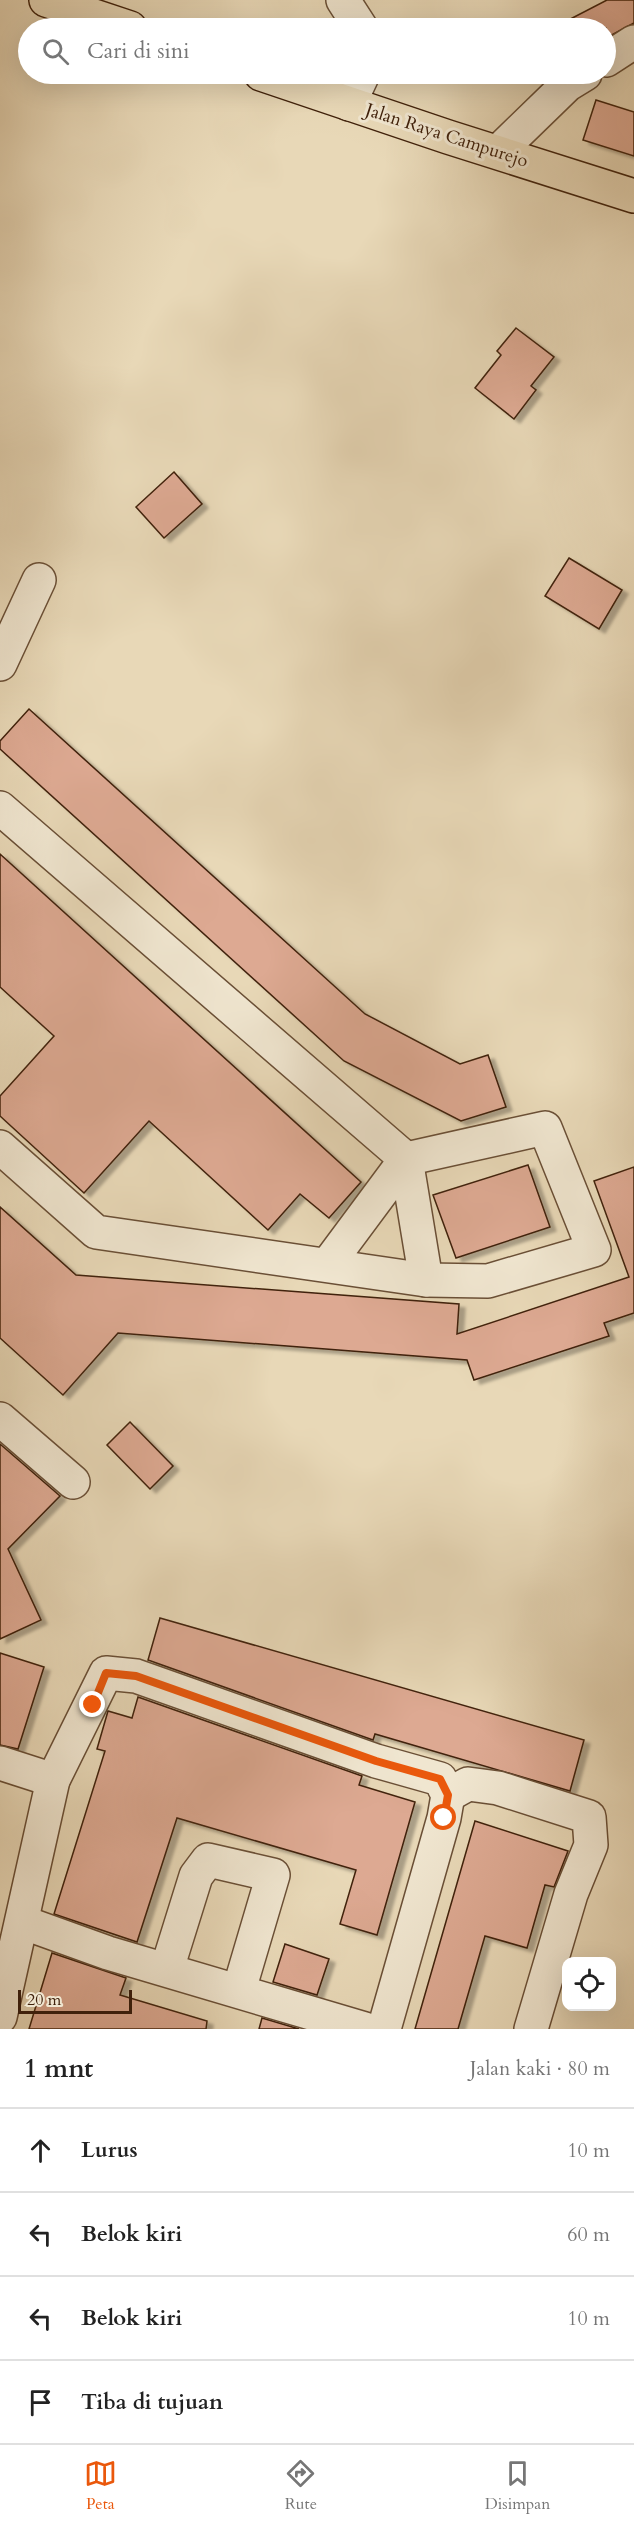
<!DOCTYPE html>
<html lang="id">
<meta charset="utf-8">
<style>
body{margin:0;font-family:Cardo,serif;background:#f2f2f2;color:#222}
.controls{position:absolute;right:18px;bottom:18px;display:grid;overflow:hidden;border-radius:12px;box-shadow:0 6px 24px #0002}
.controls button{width:54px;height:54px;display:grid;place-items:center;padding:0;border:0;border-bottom:2px solid #e0e0e0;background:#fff;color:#222;font:30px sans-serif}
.scale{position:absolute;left:18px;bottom:15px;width:114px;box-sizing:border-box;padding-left:6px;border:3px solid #40210b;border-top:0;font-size:16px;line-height:21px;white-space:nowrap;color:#40210b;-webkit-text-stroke:4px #f0e6d0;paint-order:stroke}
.stop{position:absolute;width:18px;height:18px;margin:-14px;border:4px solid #ea580c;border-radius:50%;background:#fff}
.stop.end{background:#ea580c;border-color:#fff;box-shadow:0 2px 6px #0008}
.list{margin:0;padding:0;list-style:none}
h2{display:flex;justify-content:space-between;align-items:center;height:78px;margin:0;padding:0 24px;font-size:26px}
h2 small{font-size:20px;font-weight:400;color:#767676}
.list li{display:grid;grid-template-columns:39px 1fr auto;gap:18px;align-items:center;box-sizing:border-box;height:84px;padding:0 24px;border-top:2px solid #e0e0e0}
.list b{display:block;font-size:22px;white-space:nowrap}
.list em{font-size:20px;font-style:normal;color:#767676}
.icon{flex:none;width:33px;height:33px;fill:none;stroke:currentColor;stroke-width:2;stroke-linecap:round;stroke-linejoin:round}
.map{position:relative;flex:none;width:634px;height:2029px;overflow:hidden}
.search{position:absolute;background:#fff;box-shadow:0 6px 24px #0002;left:18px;right:18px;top:18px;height:66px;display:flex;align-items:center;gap:15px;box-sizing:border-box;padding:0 21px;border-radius:33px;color:#767676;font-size:22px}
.sheet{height:414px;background:#fff}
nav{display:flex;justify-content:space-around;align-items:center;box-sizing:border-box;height:84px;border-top:2px solid #e0e0e0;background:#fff;font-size:16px;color:#767676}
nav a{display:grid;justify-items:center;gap:3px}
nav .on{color:#ea580c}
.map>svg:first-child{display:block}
</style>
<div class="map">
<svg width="634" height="2029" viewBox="0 0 634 2029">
<defs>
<filter id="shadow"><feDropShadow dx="6" dy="4" stdDeviation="1.5" flood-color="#0004"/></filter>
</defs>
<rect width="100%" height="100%" fill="#e8d8b7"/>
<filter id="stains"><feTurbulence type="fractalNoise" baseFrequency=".00333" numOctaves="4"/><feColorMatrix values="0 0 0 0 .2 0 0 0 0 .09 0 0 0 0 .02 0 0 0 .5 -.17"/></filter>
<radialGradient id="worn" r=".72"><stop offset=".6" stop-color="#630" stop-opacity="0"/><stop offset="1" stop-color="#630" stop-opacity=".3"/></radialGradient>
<!-- building -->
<g fill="#dda992" stroke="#40210b" stroke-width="1.5" filter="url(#shadow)">
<path d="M 607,0 L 634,0 L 634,23 L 608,37 L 606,28 L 553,28 Z"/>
<path d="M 596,100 L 634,112 L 634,156 L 583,140 Z"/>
<path d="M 516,328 L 554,357 L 531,386 L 536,390 L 514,419 L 475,388 L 501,355 L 497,351 Z"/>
<path d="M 174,472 L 202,504 L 164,538 L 136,507 Z"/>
<path d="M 569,558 L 622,590 L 599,629 L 545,596 Z"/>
<path d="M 29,709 L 365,1014 L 460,1064 L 488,1055 L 506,1107 L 461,1121 L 344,1061 L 0,749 L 0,741 Z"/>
<path d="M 0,854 L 361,1182 L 329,1218 L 300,1194 L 268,1230 L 149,1121 L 84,1193 L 0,1116 L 0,1096 L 54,1036 L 0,987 Z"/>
<path d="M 528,1165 L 550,1227 L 456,1258 L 433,1195 Z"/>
<path d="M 634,1167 L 634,1313 L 604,1323 L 609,1336 L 474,1380 L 467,1360 L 118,1333 L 63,1395 L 0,1338 L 0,1207 L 76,1275 L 459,1304 L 457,1334 L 629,1277 L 594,1181 Z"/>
<path d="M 130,1422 L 173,1466 L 150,1489 L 107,1445 Z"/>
<path d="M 0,1444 L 60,1496 L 8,1549 L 41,1620 L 0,1639 Z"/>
<path d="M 160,1618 L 584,1740 L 570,1791 L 375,1734 L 373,1740 L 148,1660 Z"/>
<path d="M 0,1653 L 44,1667 L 18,1749 L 0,1745 Z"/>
<path d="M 138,1697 L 362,1776 L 359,1785 L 415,1802 L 377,1935 L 340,1924 L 356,1870 L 177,1818 L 137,1942 L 54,1914 L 105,1751 L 97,1749 L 108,1711 L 132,1718 Z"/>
<path d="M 475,1821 L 568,1851 L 554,1887 L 545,1885 L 527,1948 L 485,1936 L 458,2029 L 415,2029 Z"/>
<path d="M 285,1944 L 329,1959 L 317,1995 L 273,1982 Z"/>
<path d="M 52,1953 L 126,1978 L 120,1995 L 207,2021 L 206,2029 L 29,2029 Z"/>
<path d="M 262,2018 L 299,2029 L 259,2029 Z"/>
</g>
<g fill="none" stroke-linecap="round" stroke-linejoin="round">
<defs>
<g id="street">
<path d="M 343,0 L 361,28"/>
<path d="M 606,60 L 634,42"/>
<path d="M 349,104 L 363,74"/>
<path d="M 498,152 L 567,85 L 585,74"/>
<path d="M 0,664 L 39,580"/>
<path d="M 0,808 L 406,1159 L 426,1280"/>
<path d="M 0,1147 L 96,1232 L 426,1280 L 488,1281 L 594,1250 L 545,1128 L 406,1159 L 328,1264"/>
<path d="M 0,1419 L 73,1482"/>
<path d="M 0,1763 L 53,1780"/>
<path d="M 448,1795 L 468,1784 L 498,1788 L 589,1817 L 591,1845 L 571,1894 L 531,2029"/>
<path d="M 22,1922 L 108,1953 L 365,2029"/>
<path d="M 167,1969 L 196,1876 L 208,1860 L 273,1875 L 239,1990"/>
<path d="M 0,2017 L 53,1780 L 106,1673 L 136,1676 L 376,1761 L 440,1779 L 448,1795 L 444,1818 L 384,2029"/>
</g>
<g id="primary">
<path d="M 46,0 L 130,28"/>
<path d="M 261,74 L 448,137 L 634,196"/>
</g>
</defs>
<!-- street casing -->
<use href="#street" stroke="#6a4f36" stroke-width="36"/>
<!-- primary casing -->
<use href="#primary" stroke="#40210b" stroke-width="36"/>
<!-- street -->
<use href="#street" stroke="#f0e6d0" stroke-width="33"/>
<!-- primary -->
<use href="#primary" stroke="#e8d8b7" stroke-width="33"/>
</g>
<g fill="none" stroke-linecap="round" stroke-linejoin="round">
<!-- route -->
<path stroke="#ea580c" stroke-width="8" d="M 93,1705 L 106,1673 L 136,1676 L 376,1761 L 440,1779 L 448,1795 L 444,1818"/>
</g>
<g text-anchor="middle" stroke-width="6" stroke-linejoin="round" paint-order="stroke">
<!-- street labels -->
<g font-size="18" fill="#40210b" stroke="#f0e6d0">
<text transform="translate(447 135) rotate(18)" y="6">Jalan Raya Campurejo</text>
</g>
</g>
<rect width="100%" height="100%" filter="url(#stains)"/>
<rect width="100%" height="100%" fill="url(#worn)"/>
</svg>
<div class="controls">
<button><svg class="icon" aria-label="locate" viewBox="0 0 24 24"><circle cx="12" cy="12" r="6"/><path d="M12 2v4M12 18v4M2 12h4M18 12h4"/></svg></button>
</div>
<div class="scale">20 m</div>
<div class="stop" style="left:444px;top:1818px"></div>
<div class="stop end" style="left:93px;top:1705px"></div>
<div class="search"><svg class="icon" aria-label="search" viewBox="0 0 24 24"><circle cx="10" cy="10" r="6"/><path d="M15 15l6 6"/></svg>Cari di sini</div>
</div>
<section class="sheet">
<h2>1 mnt<small>Jalan kaki · 80 m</small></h2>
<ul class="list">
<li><svg class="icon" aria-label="ahead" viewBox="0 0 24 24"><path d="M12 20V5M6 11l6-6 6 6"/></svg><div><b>Lurus</b></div><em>10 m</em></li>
<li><svg class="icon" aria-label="left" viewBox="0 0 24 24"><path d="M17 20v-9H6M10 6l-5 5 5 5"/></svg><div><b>Belok kiri</b></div><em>60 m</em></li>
<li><svg class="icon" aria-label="left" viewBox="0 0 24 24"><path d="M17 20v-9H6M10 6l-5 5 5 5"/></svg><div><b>Belok kiri</b></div><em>10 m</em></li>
<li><svg class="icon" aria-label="arrive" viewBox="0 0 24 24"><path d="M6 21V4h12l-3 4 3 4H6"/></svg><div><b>Tiba di tujuan</b></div></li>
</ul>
</section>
<nav>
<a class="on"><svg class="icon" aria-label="map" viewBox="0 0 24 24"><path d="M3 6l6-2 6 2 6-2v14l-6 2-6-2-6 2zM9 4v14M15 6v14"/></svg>Peta</a>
<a><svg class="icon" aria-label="directions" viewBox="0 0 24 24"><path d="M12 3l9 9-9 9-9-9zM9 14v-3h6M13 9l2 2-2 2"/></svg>Rute</a>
<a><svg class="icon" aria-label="saved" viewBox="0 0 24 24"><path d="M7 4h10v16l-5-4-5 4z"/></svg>Disimpan</a>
</nav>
